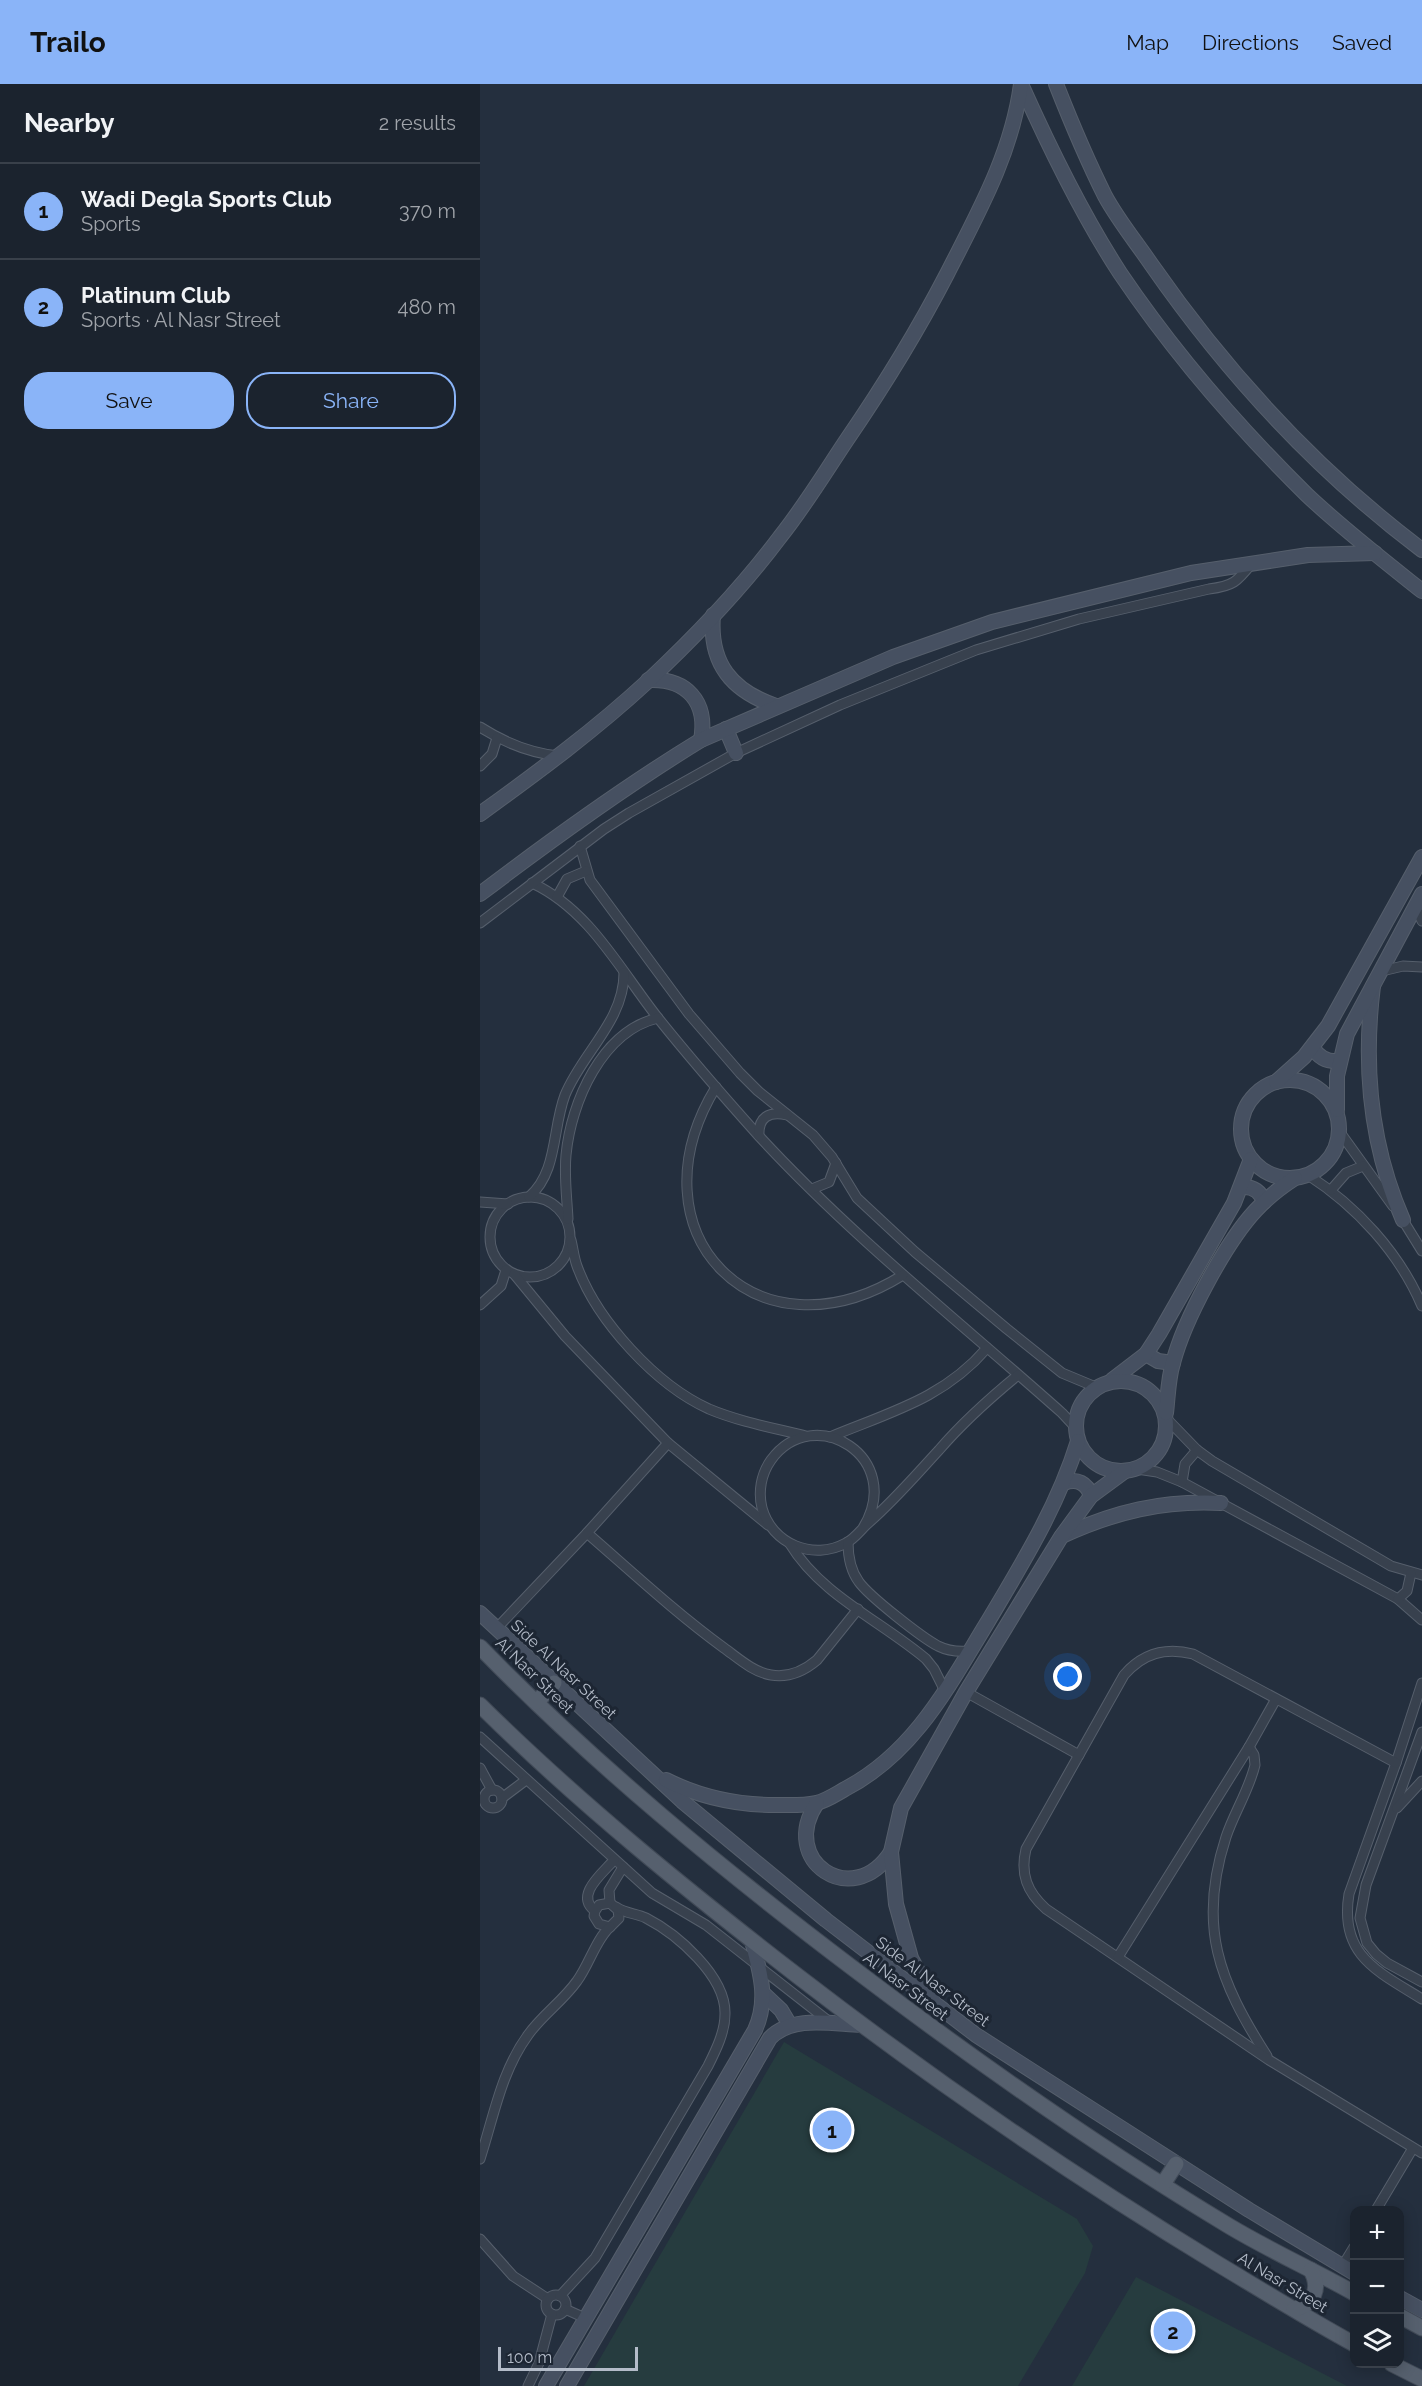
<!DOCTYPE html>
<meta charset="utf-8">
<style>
body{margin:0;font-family:Raleway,sans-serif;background:#282f3a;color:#f1f3f6}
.controls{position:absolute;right:18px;bottom:18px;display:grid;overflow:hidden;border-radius:12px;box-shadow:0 3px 15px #0003}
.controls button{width:54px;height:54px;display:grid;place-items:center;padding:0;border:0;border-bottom:2px solid #39404a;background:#1b232e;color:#f1f3f6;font:30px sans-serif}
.scale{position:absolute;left:18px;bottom:15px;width:140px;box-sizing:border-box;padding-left:6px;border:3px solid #b4bcc9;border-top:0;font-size:16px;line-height:21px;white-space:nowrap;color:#b4bcc9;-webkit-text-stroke:4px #1d2633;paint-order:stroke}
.you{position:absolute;left:588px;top:1593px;width:21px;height:21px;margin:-15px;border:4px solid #fff;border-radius:50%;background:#1a73e8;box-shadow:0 0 0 9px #1a73e833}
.badge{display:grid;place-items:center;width:39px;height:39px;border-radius:50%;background:#8ab4f8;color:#111;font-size:20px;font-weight:700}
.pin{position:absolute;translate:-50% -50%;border:3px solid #fff;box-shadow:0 2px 6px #0006}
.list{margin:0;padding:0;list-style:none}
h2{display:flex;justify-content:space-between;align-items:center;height:78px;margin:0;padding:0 24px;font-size:26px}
h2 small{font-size:20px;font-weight:400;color:#a0a4aa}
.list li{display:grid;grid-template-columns:39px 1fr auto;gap:18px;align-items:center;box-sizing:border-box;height:96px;padding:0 24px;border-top:2px solid #39404a}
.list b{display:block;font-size:22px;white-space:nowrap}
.list p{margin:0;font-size:20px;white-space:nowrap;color:#a0a4aa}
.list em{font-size:20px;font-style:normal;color:#a0a4aa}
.actions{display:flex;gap:12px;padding:18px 24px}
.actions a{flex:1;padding:14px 0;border:2px solid #8ab4f8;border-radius:24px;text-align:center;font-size:21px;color:#8ab4f8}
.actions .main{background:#8ab4f8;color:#111}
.icon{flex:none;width:33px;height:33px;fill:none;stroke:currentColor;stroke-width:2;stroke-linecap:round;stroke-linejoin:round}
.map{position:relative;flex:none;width:942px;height:2302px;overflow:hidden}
header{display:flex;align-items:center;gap:36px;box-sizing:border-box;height:84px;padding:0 30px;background:#8ab4f8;color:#111}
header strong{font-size:28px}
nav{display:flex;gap:33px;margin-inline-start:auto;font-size:21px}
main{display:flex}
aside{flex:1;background:#1b232e}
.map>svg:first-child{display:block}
</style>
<header>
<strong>Trailo</strong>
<nav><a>Map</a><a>Directions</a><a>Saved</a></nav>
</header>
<main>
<aside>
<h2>Nearby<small>2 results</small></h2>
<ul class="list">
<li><span class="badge">1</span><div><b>Wadi Degla Sports Club</b><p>Sports</p></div><em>370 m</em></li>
<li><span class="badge">2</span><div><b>Platinum Club</b><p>Sports · Al Nasr Street</p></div><em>480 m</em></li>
</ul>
<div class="actions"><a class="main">Save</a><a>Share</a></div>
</aside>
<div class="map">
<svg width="942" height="2302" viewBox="0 0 942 2302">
<rect width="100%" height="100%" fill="#242f3e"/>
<!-- green -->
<g fill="#263c3f">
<path d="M 304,1958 L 597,2135 L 613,2162 L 605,2189 L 538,2302 L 104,2302 Z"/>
<path d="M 656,2193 L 867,2302 L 592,2302 Z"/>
</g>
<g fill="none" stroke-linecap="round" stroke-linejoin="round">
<defs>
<g id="street">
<path d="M 0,643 C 25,659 49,669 79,672"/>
<path d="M 0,682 L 12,670 L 17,654"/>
<path d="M 100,762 L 110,796 L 209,930 L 260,989 L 278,1007 L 333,1051 L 352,1073 L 377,1114 L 435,1168 L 527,1245 L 582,1289 L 618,1304"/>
<path d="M 52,799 C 110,826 140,886 178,934 C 210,974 244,1013 278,1051 C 371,1152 480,1238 582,1329 L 596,1344"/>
<path d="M 77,813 L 87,795 L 106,787"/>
<path d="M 935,822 L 942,837"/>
<path d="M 0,839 L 124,745 L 149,729 L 256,669 L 360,621 L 496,566 L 599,535 L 729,505 C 753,502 757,498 772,479"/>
<path d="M 902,887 L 923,882 L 942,883"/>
<path d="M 236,1003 C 147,1149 277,1282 423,1191"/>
<path d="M 859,1047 L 913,1122"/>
<path d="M 279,1052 C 278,1033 289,1027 307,1031"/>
<path d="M 828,1091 C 876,1122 919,1168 942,1222"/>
<path d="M 332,1105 L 349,1098 L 356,1079"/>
<path d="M 851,1106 L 866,1089 L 883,1082"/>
<circle cx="50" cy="1153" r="40"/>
<path d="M 49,1113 C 78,1088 72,1045 85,1011 C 102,969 144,937 144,889"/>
<path d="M 0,1118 L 28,1120"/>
<path d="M 921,1133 L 942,1167"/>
<path d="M 88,1135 C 87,1114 84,1093 86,1071 C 91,1018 122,947 178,934"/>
<path d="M 91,1156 C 93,1164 94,1174 97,1182 C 117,1237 176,1301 229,1325 C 260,1338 294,1344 326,1352"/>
<path d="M 34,1190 L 85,1252 L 188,1359 L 288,1441"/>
<path d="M 0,1221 L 21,1202 L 26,1186"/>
<path d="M 686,1334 L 717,1366 L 732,1377 L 911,1482 L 942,1491"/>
<path d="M 350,1353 C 410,1328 463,1315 507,1264"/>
<path d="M 657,1385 L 677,1388 L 702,1398 L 918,1515 L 942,1536"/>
<path d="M 702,1398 L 705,1380 L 717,1366"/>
<path d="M 383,1444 C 426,1374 334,1317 291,1376 C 281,1390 278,1408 282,1424 C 292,1460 333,1477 366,1459 C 374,1455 380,1447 386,1441 C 413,1418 435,1392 459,1366 C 483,1338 510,1314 538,1291"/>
<path d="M 107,1449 C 152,1488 196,1529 244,1564 C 258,1574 273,1588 291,1591 C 309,1594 324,1587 337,1576 L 378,1525"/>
<path d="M 368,1458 C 368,1473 370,1486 379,1498 C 389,1512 441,1553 458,1562 C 468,1567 478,1568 489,1567"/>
<path d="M 310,1460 C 341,1511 401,1537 446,1575 L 454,1585 L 465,1607"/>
<path d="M 918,1515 L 927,1507 L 931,1489"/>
<path d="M 16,1545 L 107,1449 L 188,1359"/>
<path d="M 942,1599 L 916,1679 L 869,1810 C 859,1871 897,1887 942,1915"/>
<path d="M 486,1608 L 599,1671"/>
<path d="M 942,1648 L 886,1801 L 880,1834 L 887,1859 L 896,1870 L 907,1879 L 942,1898"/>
<path d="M 0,1653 L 172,1809 L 226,1841 L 351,1939"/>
<path d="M 769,1663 L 774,1671 L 775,1681 C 769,1706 754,1729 746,1753 C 717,1842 739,1897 787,1972"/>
<path d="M 916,1679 L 713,1570 C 685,1563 663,1569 644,1591 L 546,1765 C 540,1790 547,1808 566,1825 L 789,1976 L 942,2069"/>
<path d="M 0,1684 L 12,1706"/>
<circle cx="13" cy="1715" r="9"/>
<path d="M 22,1714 L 46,1696"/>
<path d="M 917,1724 L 942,1697"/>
<path d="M 130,1819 L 129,1806 L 143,1783"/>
<path d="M 115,1827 L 119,1821 L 130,1819 L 138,1826 L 139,1834 L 130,1843 L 119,1840 L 114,1832 L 115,1827 C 94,1811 123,1789 134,1776"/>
<path d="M 638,1873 L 769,1663 L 796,1615"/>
<path d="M 0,2075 C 14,2032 21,1988 48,1951 C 62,1931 83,1917 97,1897 C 109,1881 116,1855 130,1843"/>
<path d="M 896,2126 L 933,2064"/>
<path d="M 0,2155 L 33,2192 L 68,2215"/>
<path d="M 863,2181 L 874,2163"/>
<circle cx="76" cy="2221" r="10"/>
<path d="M 80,2212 L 115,2174 L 228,1982 C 236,1966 245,1948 245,1930 C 246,1892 197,1850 166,1834 C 156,1829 146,1830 136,1823"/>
<path d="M 85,2225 L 105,2234"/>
<path d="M 48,2302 L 59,2279 L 72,2230"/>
</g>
<g id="secondary">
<path d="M 541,0 C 570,65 601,129 640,189 C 694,269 758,343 827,411 C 863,445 903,476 942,507"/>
<path d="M 576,0 C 591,38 607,76 625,112 C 638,136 656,158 671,180 C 746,288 837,387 942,466"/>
<path d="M 233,531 C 229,580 252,607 296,622"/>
<path d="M 168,596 C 207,594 228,618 221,656"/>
<path d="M 246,645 L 256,669"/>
<path d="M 0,730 C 58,688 115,646 168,597 C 215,553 261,505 300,453 C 324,423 344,390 366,357 C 403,303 437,248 467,190 C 498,129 532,69 541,0"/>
<path d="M 0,810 C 71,756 144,703 221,656 L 413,573 L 512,538 L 711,489 L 828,471 L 895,469"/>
<path d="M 893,902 C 883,982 890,1061 923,1136"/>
<path d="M 833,964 C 839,974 848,978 859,977"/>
<circle cx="810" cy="1045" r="49"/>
<path d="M 796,998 L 824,973 L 848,942 L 942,773"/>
<path d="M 857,1026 L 857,992 L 867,950 L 942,810"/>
<path d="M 762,1103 C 773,1102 781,1108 784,1118"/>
<path d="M 666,1270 L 678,1277 L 693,1279"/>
<path d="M 632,1296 L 666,1270 L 679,1250 L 754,1119 L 771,1075"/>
<circle cx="641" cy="1342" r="45"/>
<path d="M 686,1329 C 688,1313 688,1295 693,1279 C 704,1236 746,1158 776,1126 C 788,1113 801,1103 815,1094"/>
<path d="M 584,1399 C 597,1394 607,1399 611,1412"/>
<path d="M 582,1452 C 634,1428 683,1416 741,1419"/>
<path d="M 0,1529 L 202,1717 L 346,1836 L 496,1951 L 769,2126 L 874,2189"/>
<path d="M 186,1696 C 220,1713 257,1721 295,1721 C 308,1721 323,1722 336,1719 C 346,1717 356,1710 365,1705 C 434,1669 468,1603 507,1539 C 542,1480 578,1422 598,1357"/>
<path d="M 337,1719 C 298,1777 373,1827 411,1768"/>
<path d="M 284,1910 L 301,1926 L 310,1941"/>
<path d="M 452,1913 L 431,1874 L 416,1820 L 411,1768 L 421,1724 L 486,1608 L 581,1453 L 611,1412 L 645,1387"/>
<path d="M 920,2214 L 942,2226"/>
<path d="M 66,2302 L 275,1946 C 289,1915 280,1888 272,1857"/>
<path d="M 87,2302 L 290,1954 C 312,1931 352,1940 381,1941"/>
</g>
<g id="primary">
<path d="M 0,1563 C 115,1681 243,1786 374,1885 C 494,1976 619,2064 749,2142 C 789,2166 833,2186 874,2209"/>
<path d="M 57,1618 L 74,1599"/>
<path d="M 0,1621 C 99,1719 209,1808 319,1893 C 454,1997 593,2092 738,2180 C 783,2207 828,2235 874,2260"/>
<path d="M 683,2100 L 696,2080"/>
<path d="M 814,2225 C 834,2221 841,2204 831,2186"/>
<path d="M 920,2232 L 942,2244"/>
<path d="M 912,2280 L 942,2295"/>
</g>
</defs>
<!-- street casing -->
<use href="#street" stroke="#565f6c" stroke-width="11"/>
<!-- secondary casing -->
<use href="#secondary" stroke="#565f6c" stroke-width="16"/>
<!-- primary casing -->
<use href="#primary" stroke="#414a57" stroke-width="17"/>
<!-- street -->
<use href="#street" stroke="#38414e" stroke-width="9"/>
<!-- secondary -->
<use href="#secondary" stroke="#465061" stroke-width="14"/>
<!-- primary -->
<use href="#primary" stroke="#56606e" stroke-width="15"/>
</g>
<g text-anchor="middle" stroke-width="6" stroke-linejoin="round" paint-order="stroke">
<!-- street labels -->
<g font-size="16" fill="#b4bcc9" stroke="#1d2633">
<text transform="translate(84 1585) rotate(43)" y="6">Side Al Nasr Street</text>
<text transform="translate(55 1591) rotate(44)" y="6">Al Nasr Street</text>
<text transform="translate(453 1897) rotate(37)" y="6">Side Al Nasr Street</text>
<text transform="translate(426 1902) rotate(37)" y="6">Al Nasr Street</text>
<text transform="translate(803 2198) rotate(31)" y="6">Al Nasr Street</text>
</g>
</g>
</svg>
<div class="controls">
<button>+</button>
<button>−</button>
<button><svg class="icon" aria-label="layers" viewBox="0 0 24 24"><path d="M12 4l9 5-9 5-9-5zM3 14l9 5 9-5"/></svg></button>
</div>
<div class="scale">100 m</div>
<div class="you"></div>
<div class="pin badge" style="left:352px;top:2046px">1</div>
<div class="pin badge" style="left:693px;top:2247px">2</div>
</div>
</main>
